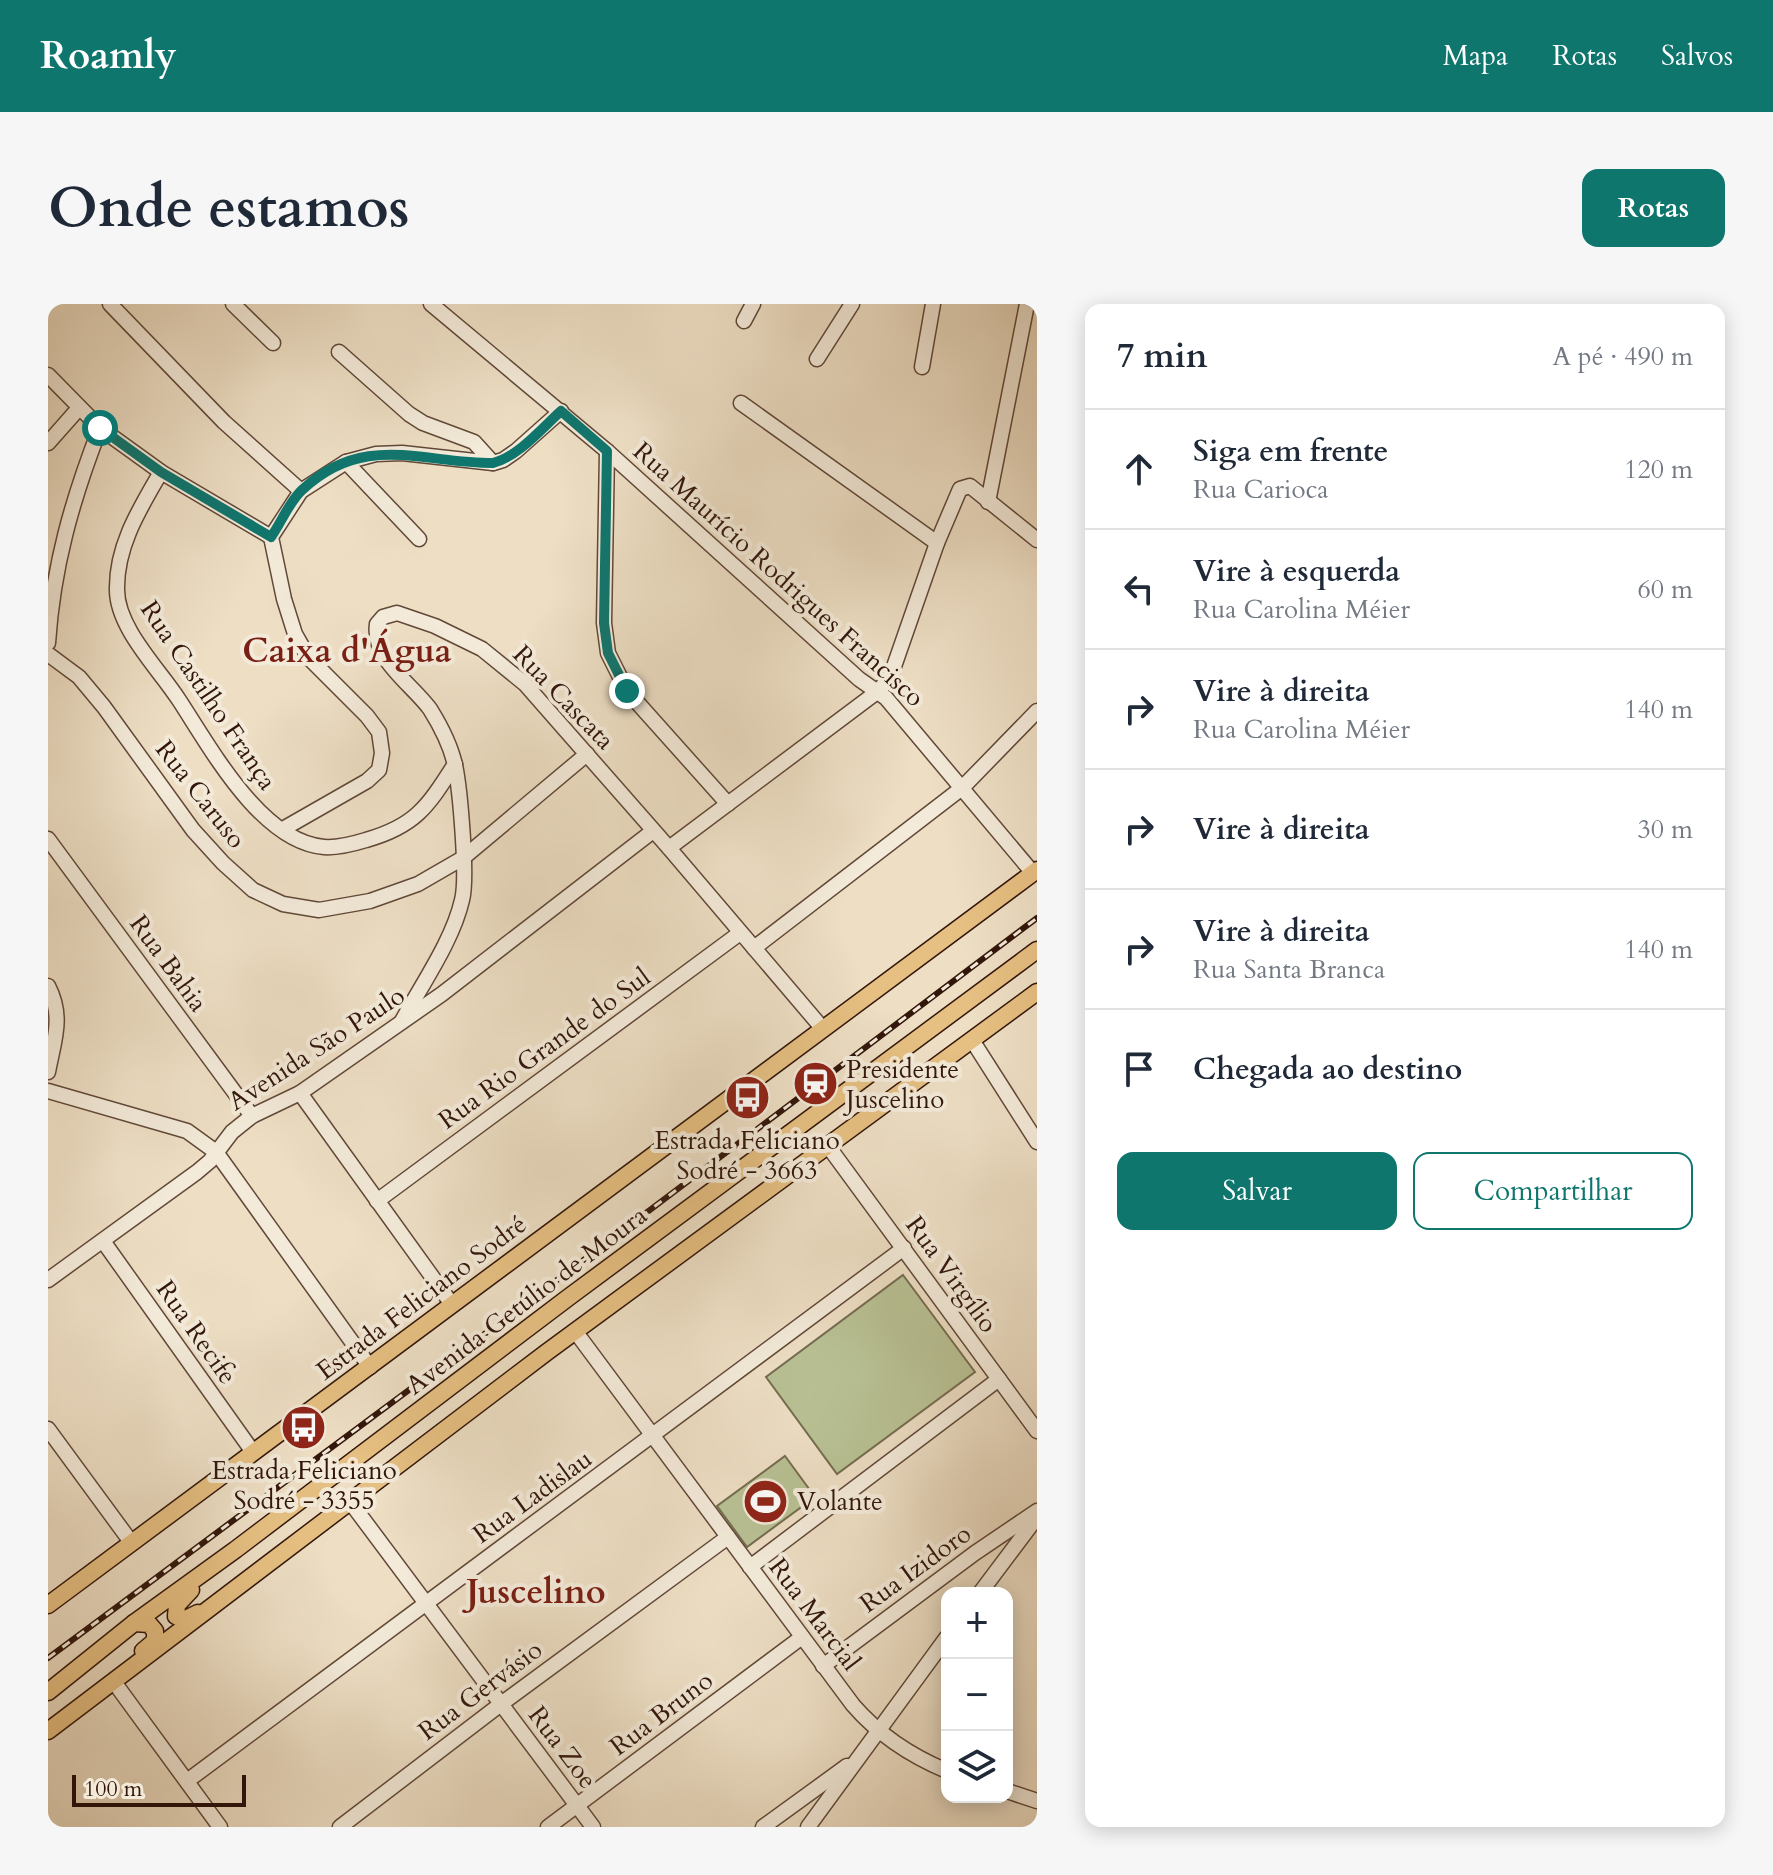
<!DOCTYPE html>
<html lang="pt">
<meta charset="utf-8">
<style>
body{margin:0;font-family:Cardo,serif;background:#f6f6f7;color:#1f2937}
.controls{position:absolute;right:24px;bottom:24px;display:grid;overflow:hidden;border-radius:16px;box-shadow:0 4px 20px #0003}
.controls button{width:72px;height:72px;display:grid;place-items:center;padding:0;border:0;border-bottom:2px solid #e0e1e3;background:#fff;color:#1f2937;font:40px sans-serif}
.scale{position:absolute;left:24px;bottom:20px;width:174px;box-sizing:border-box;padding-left:8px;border:4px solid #32160a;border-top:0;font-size:22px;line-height:28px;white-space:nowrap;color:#32160a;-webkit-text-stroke:6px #f3ead9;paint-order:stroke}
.stop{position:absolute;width:24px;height:24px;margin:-18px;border:6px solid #0f766e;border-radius:50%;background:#fff}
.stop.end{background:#0f766e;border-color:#fff;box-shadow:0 2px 8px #0008}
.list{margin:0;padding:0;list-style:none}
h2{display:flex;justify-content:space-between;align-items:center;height:104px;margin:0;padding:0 32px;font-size:34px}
h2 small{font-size:26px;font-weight:400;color:#747a83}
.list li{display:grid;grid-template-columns:52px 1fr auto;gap:24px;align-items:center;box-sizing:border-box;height:120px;padding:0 32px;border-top:2px solid #e0e1e3}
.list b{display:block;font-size:30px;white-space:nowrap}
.list p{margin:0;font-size:26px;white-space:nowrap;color:#747a83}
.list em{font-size:26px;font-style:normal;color:#747a83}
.actions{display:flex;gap:16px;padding:24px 32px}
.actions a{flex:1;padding:18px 0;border:2px solid #0f766e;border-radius:16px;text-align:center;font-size:28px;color:#0f766e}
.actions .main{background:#0f766e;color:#fff}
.icon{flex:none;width:44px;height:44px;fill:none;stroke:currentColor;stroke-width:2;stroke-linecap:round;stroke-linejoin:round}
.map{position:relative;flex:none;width:989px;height:1523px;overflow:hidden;border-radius:16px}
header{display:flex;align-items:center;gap:48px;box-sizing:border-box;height:112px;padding:0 40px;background:#0f766e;color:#fff}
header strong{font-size:38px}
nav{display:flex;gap:44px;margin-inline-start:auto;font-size:28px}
.intro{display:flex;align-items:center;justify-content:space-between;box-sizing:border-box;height:192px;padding:0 48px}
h1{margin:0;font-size:56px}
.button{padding:20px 36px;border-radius:16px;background:#0f766e;color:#fff;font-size:28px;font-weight:700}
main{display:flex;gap:48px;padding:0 48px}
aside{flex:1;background:#fff;border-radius:16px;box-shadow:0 4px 20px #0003}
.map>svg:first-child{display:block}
</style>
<header>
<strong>Roamly</strong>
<nav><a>Mapa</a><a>Rotas</a><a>Salvos</a></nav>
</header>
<div class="intro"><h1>Onde estamos</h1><a class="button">Rotas</a></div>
<main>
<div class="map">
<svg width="989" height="1523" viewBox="0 0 989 1523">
<rect width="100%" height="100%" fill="#eddec4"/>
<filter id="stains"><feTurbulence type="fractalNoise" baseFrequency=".0025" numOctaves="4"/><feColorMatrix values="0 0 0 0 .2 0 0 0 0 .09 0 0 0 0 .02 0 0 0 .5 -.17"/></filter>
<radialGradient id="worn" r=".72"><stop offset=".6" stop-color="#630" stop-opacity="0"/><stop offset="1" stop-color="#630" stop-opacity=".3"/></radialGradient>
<!-- green -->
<g fill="#b8c194" stroke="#756c4f" stroke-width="2">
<path d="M 855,971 L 927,1068 L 789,1170 L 718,1073 Z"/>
<path d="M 737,1152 L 767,1193 L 699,1243 L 669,1202 Z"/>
</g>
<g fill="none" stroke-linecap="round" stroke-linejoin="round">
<defs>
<g id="minor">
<path d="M 62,0 L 176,118 L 253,187"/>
<path d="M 185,0 L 225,39"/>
<path d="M 383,0 L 559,147 L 811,375 L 838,394 L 985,569"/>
<path d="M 696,17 L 705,0"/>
<path d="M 291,48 L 361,110 L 375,119 L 426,138 L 445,159"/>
<path d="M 769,55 L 804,0"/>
<path d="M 874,63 L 885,0"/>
<path d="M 0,71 L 52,124 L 113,168 L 223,233"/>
<path d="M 693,99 L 889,239"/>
<path d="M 0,139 L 31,104"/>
<path d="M 559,147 L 556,319 L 560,349 L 579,387 L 680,500"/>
<path d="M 298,158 L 371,235"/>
<path d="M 113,168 C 92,204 68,242 69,286 C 69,324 111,365 131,396 C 162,443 213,538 276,543 C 290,544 305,540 318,536 C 368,522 380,502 407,460"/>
<path d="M 940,198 L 979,0"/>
<path d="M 0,339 C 5,263 24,196 52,124"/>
<path d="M 0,350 L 31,373 L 56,403 L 145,526 L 175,559 L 205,586 L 235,600 L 271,606 L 322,597 L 370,580 L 415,554 L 539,450"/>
<path d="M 235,525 L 319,477 L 331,466 L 334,449 L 331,428 L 319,412 L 260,353 L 247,330 L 236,295 L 223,233 L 253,187 L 298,158 L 328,150 L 354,149 L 445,159 L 455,156 L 468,147 L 513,107"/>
<path d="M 0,535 L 204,812"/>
<path d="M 621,544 L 829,388 L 842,374 L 889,239 L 912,185 L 922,182 L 989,236"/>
<path d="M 706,644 L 914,484 L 989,407"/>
<path d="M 0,682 C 16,713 6,736 0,768"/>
<path d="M 354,717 C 374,680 405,636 414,596 C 420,574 412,485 407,461 C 403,443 392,421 382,405 C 363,379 324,356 329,320 L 335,313 L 349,309 L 387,322 L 434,345 L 477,380 L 621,544 L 775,725"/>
<path d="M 924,736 L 989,838"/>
<path d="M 0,787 L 139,827 L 168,848 L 322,1063"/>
<path d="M 252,789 L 403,999"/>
<path d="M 780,842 L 989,1127"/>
<path d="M 329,897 L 692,629"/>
<path d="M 55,937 L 205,1148"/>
<path d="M 0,976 L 149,868 L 162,857 L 184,828 L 204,812 L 252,789 L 394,690 L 605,527"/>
<path d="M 527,1027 L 805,1401 C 830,1430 863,1452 899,1467"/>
<path d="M 0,1125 L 83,1238"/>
<path d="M 303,1199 L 545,1523"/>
<path d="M 702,1263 L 951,1075"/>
<path d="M 932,1289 L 989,1213"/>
<path d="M 775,1362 L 927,1249 L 989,1207"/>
<path d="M 66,1378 L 172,1523"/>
<path d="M 139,1477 L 856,944"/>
<path d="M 959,1487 L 989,1497"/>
<path d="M 292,1523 L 453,1400 L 680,1233"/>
<path d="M 500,1523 L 754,1333"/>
<path d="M 715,1523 L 799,1462"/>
<path d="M 760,1523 L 899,1333"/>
</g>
<g id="major">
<path d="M 143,1286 L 129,1301 L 128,1312 L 136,1316 L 150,1309"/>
<path d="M 0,1301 L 989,566"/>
<path d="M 86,1319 L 101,1320 L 107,1327 L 107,1337 L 95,1347"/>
<path d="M 0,1388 L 86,1319 L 187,1246 L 521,993 L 989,646"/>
<path d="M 0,1427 L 499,1048 L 989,688"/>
</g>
</defs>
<!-- minor casing -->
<use href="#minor" stroke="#614838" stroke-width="17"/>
<!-- major casing -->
<use href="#major" stroke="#32160a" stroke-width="19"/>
<!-- minor -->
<use href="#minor" stroke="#f3ead9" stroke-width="14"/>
<!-- major -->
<use href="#major" stroke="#e6bf82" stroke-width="16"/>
<defs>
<path id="rail" d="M 0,1354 L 509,976 L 989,614"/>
</defs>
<!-- rail casing -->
<use href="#rail" stroke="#32160a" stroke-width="6"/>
<!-- rail -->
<use href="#rail" stroke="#f3ead9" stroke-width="3" stroke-dasharray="9" stroke-linecap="butt"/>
</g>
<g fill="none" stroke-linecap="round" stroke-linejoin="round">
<!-- route -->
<path stroke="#0f766e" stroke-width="10" d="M 52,124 L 113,168 L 223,233 C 233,219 241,198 254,186 C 316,128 372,159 445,159 C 471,152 493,125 513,107 L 559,147 L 556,319 L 560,349 L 579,387"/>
</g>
<!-- icons -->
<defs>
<symbol id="station-disc" viewBox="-11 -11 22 22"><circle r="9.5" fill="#8f2418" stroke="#f3ead9"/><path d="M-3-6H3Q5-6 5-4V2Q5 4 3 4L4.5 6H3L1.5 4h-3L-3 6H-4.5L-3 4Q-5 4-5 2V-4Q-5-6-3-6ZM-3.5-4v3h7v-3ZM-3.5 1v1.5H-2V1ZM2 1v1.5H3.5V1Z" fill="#fff"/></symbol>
<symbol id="bus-disc" viewBox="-11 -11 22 22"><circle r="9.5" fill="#8f2418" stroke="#f3ead9"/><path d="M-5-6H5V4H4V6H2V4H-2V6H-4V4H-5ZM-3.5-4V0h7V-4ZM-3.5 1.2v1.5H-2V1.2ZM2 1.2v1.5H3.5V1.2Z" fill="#fff"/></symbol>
<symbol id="stadium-disc" viewBox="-11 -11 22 22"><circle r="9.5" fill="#8f2418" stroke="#f3ead9"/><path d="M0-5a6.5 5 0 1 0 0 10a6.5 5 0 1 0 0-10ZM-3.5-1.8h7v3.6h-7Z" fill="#fff"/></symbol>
</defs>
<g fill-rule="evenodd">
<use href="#station-disc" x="742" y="754" width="51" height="51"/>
<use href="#bus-disc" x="674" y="768" width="51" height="51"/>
<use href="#bus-disc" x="230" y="1098" width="51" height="51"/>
<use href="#stadium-disc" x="692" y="1172" width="51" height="51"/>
</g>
<g text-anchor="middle" stroke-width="8" stroke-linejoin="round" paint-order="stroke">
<!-- street labels -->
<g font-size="26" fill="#32160a" stroke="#f3ead9">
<text transform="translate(731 270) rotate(42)" y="9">Rua Maurício Rodrigues Francisco</text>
<text transform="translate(161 391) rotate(56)" y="9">Rua Castilho França</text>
<text transform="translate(516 393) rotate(46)" y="9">Rua Cascata</text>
<text transform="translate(153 490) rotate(52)" y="9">Rua Caruso</text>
<text transform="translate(121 659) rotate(54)" y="9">Rua Bahia</text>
<text transform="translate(268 744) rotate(-33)" y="9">Avenida São Paulo</text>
<text transform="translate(496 744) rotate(-36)" y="9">Rua Rio Grande do Sul</text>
<text transform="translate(904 970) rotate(54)" y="9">Rua Virgílio</text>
<text transform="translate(373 993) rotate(-37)" y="9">Estrada Feliciano Sodré</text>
<text transform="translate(478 996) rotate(-37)" y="9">Avenida Getúlio de Moura</text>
<text transform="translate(149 1028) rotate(55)" y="9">Rua Recife</text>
<text transform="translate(484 1192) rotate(-36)" y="9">Rua Ladislau</text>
<text transform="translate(867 1264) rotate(-36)" y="9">Rua Izidoro</text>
<text transform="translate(767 1310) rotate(53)" y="9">Rua Marcial</text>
<text transform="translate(432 1386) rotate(-37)" y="9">Rua Gervásio</text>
<text transform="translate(613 1409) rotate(-37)" y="9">Rua Bruno</text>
<text transform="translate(515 1443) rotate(53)" y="9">Rua Zoe</text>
</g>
<!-- poi labels -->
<g font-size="26" fill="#32160a" stroke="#f3ead9" text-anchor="start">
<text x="798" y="774">Presidente<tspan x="798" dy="30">Juscelino</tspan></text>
<text x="699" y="845" text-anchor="middle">Estrada Feliciano<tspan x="699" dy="30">Sodré - 3663</tspan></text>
<text x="256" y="1175" text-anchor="middle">Estrada Feliciano<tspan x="256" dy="30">Sodré - 3355</tspan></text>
<text x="749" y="1206">Volante</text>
</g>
<!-- district labels -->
<g font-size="34" font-weight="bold" fill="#7a1f14" stroke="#f3ead9">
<text x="299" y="358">Caixa d'Água</text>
<text x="488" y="1299">Juscelino</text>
</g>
</g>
<rect width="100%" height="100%" filter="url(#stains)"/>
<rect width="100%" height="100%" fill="url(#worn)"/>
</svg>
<div class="controls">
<button>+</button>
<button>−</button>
<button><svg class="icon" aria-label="layers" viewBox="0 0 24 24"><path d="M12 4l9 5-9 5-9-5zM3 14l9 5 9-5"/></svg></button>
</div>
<div class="scale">100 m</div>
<div class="stop" style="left:52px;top:124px"></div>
<div class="stop end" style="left:579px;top:387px"></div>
</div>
<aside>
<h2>7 min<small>A pé · 490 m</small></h2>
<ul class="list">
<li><svg class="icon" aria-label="ahead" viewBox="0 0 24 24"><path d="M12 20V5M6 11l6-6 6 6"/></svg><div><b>Siga em frente</b><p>Rua Carioca</p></div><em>120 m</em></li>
<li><svg class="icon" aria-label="left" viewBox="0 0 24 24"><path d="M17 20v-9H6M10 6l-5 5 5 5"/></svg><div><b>Vire à esquerda</b><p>Rua Carolina Méier</p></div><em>60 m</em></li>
<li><svg class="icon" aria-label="right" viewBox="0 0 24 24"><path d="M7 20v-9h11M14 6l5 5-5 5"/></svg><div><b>Vire à direita</b><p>Rua Carolina Méier</p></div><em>140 m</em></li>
<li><svg class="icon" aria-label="right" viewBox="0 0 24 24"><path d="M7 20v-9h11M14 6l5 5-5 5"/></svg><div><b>Vire à direita</b></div><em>30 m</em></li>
<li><svg class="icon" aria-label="right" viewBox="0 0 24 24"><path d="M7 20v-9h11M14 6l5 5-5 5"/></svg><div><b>Vire à direita</b><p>Rua Santa Branca</p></div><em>140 m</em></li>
<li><svg class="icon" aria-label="arrive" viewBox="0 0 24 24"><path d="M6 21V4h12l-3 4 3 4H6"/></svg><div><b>Chegada ao destino</b></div></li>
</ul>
<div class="actions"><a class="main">Salvar</a><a>Compartilhar</a></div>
</aside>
</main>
